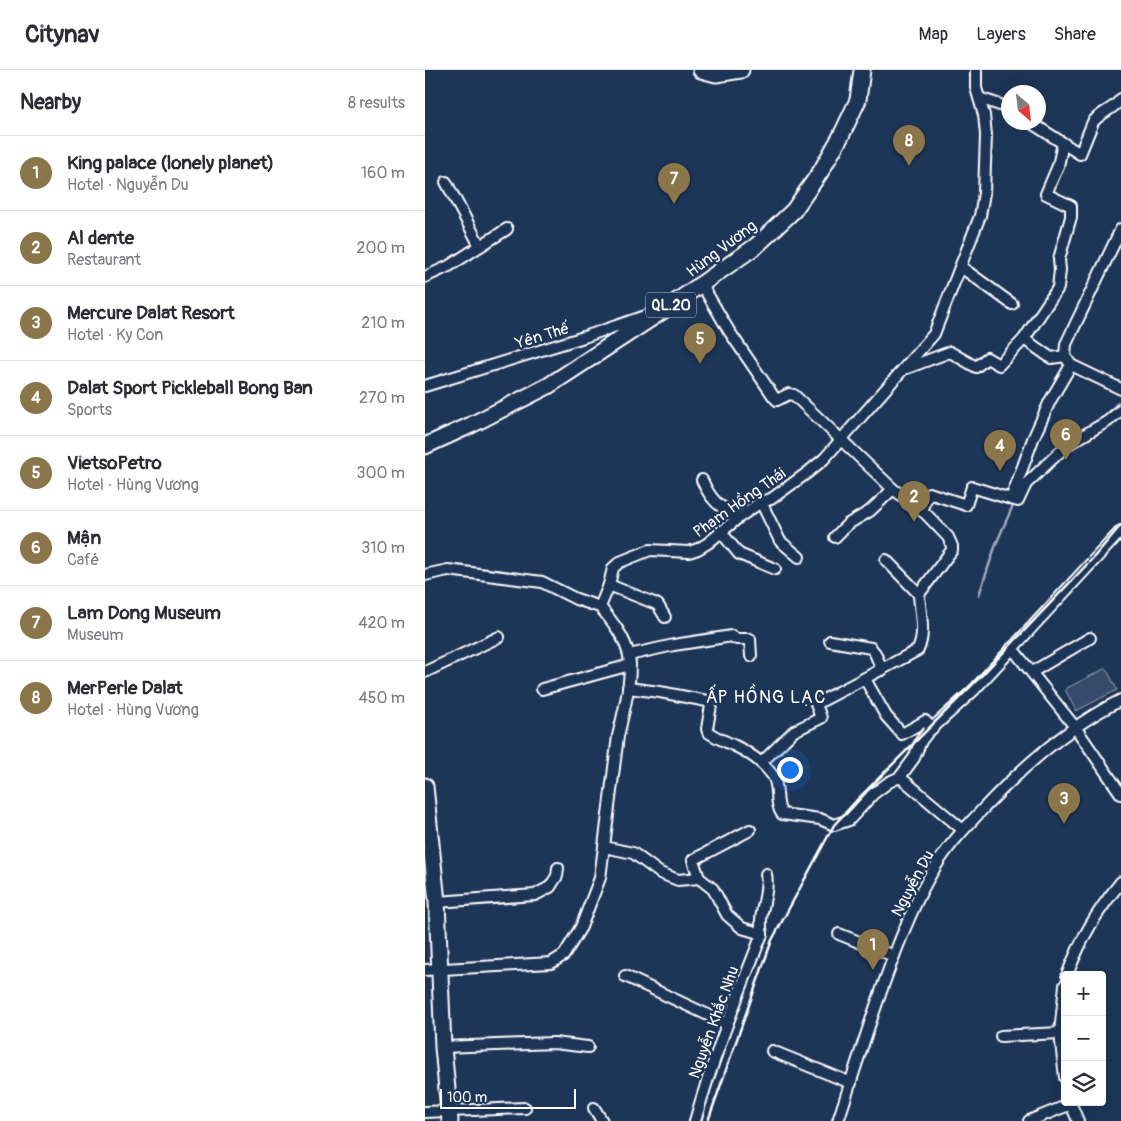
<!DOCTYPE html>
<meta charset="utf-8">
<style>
body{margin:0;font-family:Pangolin,sans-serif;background:#f7f7f7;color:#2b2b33}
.controls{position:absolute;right:15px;bottom:15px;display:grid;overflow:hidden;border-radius:5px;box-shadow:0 5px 20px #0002}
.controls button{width:45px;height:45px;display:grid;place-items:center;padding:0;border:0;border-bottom:1px solid #e1e1e2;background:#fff;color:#2b2b33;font:25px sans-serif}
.compass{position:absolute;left:576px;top:15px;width:45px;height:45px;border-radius:50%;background:#fff;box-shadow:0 5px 20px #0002;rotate:152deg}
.scale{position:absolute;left:15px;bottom:12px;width:136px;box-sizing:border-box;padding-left:5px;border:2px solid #fff;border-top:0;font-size:14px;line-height:18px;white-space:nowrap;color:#fff;-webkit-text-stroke:4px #1d3557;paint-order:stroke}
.you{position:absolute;left:364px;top:699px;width:18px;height:18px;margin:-12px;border:4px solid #fff;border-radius:50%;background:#1a73e8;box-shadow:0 0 0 8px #1a73e833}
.badge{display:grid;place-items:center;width:32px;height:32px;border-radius:50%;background:#8a764a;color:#fff;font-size:16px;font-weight:700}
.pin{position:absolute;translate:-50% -41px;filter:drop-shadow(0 1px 2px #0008)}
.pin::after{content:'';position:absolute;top:26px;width:18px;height:15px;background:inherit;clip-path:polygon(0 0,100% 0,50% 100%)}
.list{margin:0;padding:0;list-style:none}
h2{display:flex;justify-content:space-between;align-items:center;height:65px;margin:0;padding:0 20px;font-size:21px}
h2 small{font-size:16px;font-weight:400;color:#7c7c81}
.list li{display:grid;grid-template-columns:32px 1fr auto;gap:15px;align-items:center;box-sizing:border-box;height:75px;padding:0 20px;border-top:1px solid #e1e1e2}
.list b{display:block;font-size:19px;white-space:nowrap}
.list p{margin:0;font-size:16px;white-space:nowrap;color:#7c7c81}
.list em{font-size:16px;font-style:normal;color:#7c7c81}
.icon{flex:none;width:28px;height:28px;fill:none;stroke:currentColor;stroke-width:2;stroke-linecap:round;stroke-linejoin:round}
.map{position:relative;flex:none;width:696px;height:1051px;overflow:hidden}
header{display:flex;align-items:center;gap:30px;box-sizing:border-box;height:70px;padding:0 25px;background:#fff;border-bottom:1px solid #e1e1e2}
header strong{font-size:24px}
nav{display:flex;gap:28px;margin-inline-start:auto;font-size:18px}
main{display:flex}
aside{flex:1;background:#fff}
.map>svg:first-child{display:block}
</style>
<header>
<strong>Citynav</strong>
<nav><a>Map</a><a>Layers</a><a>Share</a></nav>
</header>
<main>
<aside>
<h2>Nearby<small>8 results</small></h2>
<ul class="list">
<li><span class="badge">1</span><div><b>King palace (lonely planet)</b><p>Hotel · Nguyễn Du</p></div><em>160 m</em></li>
<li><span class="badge">2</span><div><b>Al dente</b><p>Restaurant</p></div><em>200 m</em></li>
<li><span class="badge">3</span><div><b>Mercure Dalat Resort</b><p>Hotel · Ky Con</p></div><em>210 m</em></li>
<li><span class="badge">4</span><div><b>Dalat Sport Pickleball Bong Ban</b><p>Sports</p></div><em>270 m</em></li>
<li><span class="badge">5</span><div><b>VietsoPetro</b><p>Hotel · Hùng Vương</p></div><em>300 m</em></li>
<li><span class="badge">6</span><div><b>Mận</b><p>Café</p></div><em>310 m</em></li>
<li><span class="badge">7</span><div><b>Lam Dong Museum</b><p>Museum</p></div><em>420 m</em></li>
<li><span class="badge">8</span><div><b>MerPerle Dalat</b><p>Hotel · Hùng Vương</p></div><em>450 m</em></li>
</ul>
</aside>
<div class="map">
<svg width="696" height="1051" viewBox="0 0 696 1051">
<rect width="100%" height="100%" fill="#1d3557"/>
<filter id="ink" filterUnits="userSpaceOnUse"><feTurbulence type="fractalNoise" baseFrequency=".02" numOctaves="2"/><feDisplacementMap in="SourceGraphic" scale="10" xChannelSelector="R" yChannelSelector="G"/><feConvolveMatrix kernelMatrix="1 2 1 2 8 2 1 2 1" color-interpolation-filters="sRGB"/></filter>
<g filter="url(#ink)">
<!-- pitch -->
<path fill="#364b69" stroke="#9aa5b4" d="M 681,598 L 692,620 L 651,641 L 640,619 Z"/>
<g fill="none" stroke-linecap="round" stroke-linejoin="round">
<!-- stream -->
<g stroke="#a0aab8" stroke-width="2.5">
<path d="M 678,349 L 693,332"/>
<path d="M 626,384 L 640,370"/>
<path d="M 554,525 L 571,474 L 589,433"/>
</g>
<defs>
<g id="minor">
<path d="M 554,28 L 584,38"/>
<path d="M 605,52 L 655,84 L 668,52 C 676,42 688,40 696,29"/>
<path d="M 21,112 L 55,176"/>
<path d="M 696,159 L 641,274 L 640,286 L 646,295 L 696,319"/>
<path d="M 536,197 L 587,234"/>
<path d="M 0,207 L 24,196 L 82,159"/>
<path d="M 277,215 L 304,261 L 349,327 L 352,330 L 364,324 L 369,325 L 468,419 L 501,444 L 523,467 L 527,476 L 527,480 L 494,524 C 495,543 501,562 493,580 L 391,634 L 396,648 L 369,661 L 336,693"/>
<path d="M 599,269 L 626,288 L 640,286"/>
<path d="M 482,298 L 525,282 L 551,297 L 562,288 L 574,295 L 599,269 L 633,218 L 635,200 L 634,189 L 646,147 L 646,136 L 621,124 L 633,96 L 638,73"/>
<path d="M 0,316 L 159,267 L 223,245"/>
<path d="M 277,410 C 286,431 294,436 313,448"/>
<path d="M 586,429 L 593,431 L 601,414 L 642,375 L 683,351 L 696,340"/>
<path d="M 336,432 L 355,471 L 374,487"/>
<path d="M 496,440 L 504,423 L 541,435 L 547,417 L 586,429 L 608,369 L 625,331 L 646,295"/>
<path d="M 296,462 L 314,484 L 350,499"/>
<path d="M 410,467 L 423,454 L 445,441 L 468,419"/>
<path d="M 461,490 L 494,524"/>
<path d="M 0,505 L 23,500 L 117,512 L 151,529 L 175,537"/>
<path d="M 184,515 L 229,533 L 233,535 L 240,547"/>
<path d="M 405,571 L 446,578 L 450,583 L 457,600"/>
<path d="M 587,578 L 650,657 L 696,724"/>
<path d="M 204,585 L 249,575 L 307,566 L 311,569 L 325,569 L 326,586"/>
<path d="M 0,602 L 74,567"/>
<path d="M 607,602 L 665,568"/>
<path d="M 440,609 L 461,646 L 477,664 L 500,651 L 507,658"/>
<path d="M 203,618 L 235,622 L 282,631 L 286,635 L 282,659 L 283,662 C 291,668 300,671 308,675 C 322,681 339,693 348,706 C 355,717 349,733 357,744 L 395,749 L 409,755 L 424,750 L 448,724 L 464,712 L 475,707 L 489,688 L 496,671 L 503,662 L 549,620 L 696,461"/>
<path d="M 117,619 L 205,595"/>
<path d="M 475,707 L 538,760"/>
<path d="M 325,760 L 268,790 L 274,808 L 288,819 L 302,845 L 317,858 L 337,864"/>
<path d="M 179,777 L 208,783 L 235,803 L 253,810 L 274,808"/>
<path d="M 12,832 L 110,825 L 125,817 L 132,806 L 133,798"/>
<path d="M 337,864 C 332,844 345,824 341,804"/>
<path d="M 414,864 L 469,886"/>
<path d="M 0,900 L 126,893 L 139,885 L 156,857 L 175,808 L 193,666 C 198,645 208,607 204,586 C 200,567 187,551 175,537 L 184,515 L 188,498 L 195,492 L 225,480 L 264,482 L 273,479 L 283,473 L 313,448 L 336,432 L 346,429 L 382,403 L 399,389 L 509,264 L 555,146 L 559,123 L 561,65 L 559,45 L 551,18 L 551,0"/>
<path d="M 642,905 C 657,867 670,844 696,812"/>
<path d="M 200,906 L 302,954"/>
<path d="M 640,915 L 635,963 L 640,1008"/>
<path d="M 576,966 L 635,963"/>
<path d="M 18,977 L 129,973 L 163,977"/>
<path d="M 347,981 L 426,1013"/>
<path d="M 645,1032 L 653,1051"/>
<path d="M 169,1038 L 177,1051"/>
<path d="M 0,1042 L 100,1038"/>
<path d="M 270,1051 C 288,987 313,926 337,864"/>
<path d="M 413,1051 C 433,990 452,927 476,868 C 486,843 496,819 511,796 C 523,776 540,758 557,740 C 597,697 642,657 696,630"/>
<path d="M 604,1051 L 646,1034"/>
</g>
<g id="highway">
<path d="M 276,0 L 291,4 L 316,0"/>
<path d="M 0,376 L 46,355 L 123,316 L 242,238 L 331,176 L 369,140 L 396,101 L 416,66 L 433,30 L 437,0"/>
<path d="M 0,716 L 12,832 L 18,977 L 25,1051"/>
</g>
</defs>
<!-- minor casing -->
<use href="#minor" stroke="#fff" stroke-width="14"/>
<!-- highway casing -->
<use href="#highway" stroke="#fff" stroke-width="19"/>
<!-- minor -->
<use href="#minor" stroke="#1d3557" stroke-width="10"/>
<!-- highway -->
<use href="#highway" stroke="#1d3557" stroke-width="15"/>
<!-- rail -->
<path stroke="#fff" stroke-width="2.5" d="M 283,1051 L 347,870 L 409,755 L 431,731 L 559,603 L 668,488 L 696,455"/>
</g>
</g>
<g text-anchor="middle" stroke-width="5" stroke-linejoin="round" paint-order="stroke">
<!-- shield labels -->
<rect fill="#1d3557" stroke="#bbc2cd" stroke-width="1" x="221" y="222.5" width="50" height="25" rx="4"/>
<g font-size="15" font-weight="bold" fill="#fff">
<text x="246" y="240">QL.20</text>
</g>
<!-- street labels -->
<g font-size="16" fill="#fff" stroke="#1d3557">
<text transform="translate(296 178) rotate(-37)" y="6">Hùng Vương</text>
<text transform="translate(117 265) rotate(-17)" y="6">Yên Thế</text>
<text transform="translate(314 432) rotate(-35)" y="6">Phạm Hồng Thái</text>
<text transform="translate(487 813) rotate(-62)" y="6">Nguyễn Du</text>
<text transform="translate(288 952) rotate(-70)" y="6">Nguyễn Khắc Nhu</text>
</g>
<!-- neighbourhood labels -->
<g font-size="18" letter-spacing="1" fill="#fff" stroke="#1d3557">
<text x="341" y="633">ẤP HỒNG LẠC</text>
</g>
</g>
</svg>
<div class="controls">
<button>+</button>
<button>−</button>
<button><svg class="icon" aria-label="layers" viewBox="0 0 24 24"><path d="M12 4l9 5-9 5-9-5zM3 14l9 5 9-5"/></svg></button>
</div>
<svg class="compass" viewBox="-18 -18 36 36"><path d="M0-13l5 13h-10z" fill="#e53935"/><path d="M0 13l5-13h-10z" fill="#7c7c81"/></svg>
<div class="scale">100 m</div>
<div class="you"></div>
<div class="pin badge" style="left:448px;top:900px">1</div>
<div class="pin badge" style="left:489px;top:452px">2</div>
<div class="pin badge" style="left:639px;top:754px">3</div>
<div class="pin badge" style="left:575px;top:401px">4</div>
<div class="pin badge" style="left:275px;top:294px">5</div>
<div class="pin badge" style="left:641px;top:390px">6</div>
<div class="pin badge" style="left:249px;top:134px">7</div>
<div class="pin badge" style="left:484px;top:96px">8</div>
</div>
</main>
